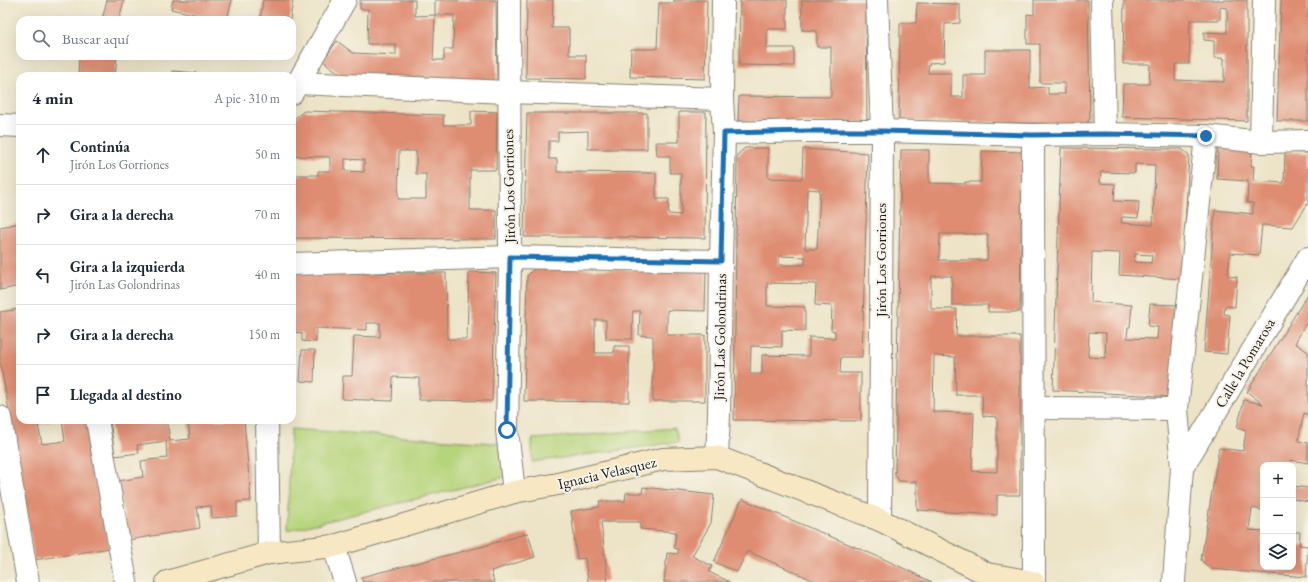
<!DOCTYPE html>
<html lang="es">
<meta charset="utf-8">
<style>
body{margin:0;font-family:"EB Garamond",serif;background:#f2f2f3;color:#1f2937}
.controls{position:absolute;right:12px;bottom:12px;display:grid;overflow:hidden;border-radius:8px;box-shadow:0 4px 16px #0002}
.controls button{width:36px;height:36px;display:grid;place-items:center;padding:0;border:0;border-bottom:1px solid #e0e1e3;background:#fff;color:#1f2937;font:20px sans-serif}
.stop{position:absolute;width:12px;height:12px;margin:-9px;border:3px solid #1f6fb2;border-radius:50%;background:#fff}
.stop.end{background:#1f6fb2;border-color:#fff;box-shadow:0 1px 4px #0008}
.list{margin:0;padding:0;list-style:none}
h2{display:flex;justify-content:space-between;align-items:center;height:52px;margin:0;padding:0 16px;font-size:17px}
h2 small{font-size:13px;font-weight:400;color:#747a83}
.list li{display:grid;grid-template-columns:26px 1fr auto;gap:12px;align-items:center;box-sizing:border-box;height:60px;padding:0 16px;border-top:1px solid #e0e1e3}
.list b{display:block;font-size:15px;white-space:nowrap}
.list p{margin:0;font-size:13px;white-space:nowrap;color:#747a83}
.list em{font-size:13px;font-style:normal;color:#747a83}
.icon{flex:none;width:22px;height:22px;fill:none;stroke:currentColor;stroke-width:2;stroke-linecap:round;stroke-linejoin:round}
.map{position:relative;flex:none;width:1308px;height:582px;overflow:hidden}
.search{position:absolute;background:#fff;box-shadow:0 4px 16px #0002;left:16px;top:16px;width:280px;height:44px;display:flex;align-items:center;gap:10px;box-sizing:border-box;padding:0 14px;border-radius:12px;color:#747a83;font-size:15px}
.panel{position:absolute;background:#fff;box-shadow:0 4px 16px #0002;left:16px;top:72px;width:280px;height:352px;border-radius:12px}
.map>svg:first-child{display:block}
</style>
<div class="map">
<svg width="1308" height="582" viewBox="0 0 1308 582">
<rect width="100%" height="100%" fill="#f7f3e8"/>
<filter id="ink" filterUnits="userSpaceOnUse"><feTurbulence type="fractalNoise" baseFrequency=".025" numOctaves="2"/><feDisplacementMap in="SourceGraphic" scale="8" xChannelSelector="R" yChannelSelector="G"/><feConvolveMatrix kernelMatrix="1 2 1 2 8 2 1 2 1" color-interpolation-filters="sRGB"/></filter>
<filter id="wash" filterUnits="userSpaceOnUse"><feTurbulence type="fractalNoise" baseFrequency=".012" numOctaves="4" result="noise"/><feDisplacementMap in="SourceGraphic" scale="16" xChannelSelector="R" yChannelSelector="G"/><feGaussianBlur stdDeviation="0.9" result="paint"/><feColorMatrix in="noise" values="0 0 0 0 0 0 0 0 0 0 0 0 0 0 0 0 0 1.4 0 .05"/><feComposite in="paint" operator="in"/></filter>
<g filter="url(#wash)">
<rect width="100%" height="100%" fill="#ede4c7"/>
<!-- green -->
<g fill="#b6d47a" stroke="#69784b">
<path d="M 675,428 L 679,442 L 532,462 L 532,439 Z"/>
<path d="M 291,429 L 508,444 L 513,475 L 287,531 Z"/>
</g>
<g id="blocks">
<!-- building -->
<g fill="#df8d72" fill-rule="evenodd">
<path d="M 107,0 L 124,0 L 119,20 L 102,20 Z"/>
<path d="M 173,0 L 232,0 L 227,20 L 220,20 L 171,9 Z"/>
<path d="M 263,0 L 293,0 L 290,20 L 260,20 Z"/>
<path d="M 360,0 L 415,0 L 415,16 L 435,15 L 433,60 L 444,60 L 444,49 L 453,49 L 454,15 L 435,15 L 435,0 L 496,0 L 497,82 L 347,79 L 323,61 L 337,41 L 353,53 L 396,55 L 396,44 L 367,44 L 368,9 L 360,9 Z"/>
<path d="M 527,0 L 553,0 L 552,28 L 569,28 L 569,55 L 586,55 L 586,79 L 526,78 Z"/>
<path d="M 674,0 L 707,0 L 705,79 L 630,77 L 631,49 L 657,49 L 659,3 L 674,3 Z"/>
<path d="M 740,0 L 787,0 L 787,29 L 767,29 L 767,48 L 794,48 L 794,66 L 739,65 Z"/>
<path d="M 802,0 L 866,0 L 867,123 L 738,121 L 739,96 L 831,97 L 831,47 L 817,47 L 817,31 L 802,30 Z"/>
<path d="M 1034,0 L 1088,0 L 1090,118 L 1086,124 L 899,121 L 900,23 L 916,23 L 917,3 L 960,4 L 960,23 L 945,24 L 944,62 L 929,63 L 928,73 L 951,73 L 951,97 L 963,97 L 963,75 L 985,75 L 985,50 L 1030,50 L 1030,88 L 1048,87 L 1048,94 L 1065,94 L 1065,83 L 1040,83 L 1040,44 L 1027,44 L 1027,14 L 1034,15 Z"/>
<path d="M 1124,0 L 1247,0 L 1247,121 L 1122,117 L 1123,84 L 1149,84 L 1150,64 L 1123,64 ZM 1220,7 L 1227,8 L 1227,33 L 1204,32 L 1204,40 L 1214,41 L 1214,58 L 1224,58 L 1224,82 L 1175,80 L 1175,64 L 1189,64 L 1190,20 L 1220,20 Z"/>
<path d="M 1281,0 L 1308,0 L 1308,121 L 1277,121 Z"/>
<path d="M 79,56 L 117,56 L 115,76 L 78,76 Z"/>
<path d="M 265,56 L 285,56 L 284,60 Z"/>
<path d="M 172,71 L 198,73 L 198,76 L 172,76 Z"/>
<path d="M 304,111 L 444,115 L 443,125 L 471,125 L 471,111 L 497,112 L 496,170 L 470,170 L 470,210 L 496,210 L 496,239 L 292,238 L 292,175 L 318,175 L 318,171 L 330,171 L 330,157 L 292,156 L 294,119 ZM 399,151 L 416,151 L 416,174 L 426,174 L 426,199 L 398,199 ZM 345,159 L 364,160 L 364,172 L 345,171 Z"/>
<path d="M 679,112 L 706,112 L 705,238 L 604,237 L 524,237 L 527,113 L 647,113 L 647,149 L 588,149 L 588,131 L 558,132 L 558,141 L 549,141 L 549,159 L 557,159 L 557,172 L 656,173 L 656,199 L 669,199 L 668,214 L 681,215 L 681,173 L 670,173 L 670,156 L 657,156 L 656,142 L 679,142 Z"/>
<path d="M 745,148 L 768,148 L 768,178 L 802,179 L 803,149 L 868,153 L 862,357 L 841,357 L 840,373 L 861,373 L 861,421 L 734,420 L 737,155 ZM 807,189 L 820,190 L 817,249 L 805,249 ZM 779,256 L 805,257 L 805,265 L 779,265 ZM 767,283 L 816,284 L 815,305 L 832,306 L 831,330 L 835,331 L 835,338 L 809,337 L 809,356 L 762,355 L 762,374 L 750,374 L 751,346 L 782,347 L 782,330 L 805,331 L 805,307 L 767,306 Z"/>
<path d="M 1061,148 L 1182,149 L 1189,155 L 1182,279 L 1119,275 L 1120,253 L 1092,252 L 1091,302 L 1132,305 L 1130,327 L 1128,327 L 1127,338 L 1157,339 L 1158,327 L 1148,326 L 1150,304 L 1178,305 L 1176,397 L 1053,390 ZM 1135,164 L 1155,165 L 1153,225 L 1121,223 L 1122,217 L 1138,218 L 1139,202 L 1114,201 L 1115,184 L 1100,183 L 1101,172 L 1135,173 ZM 1135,254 L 1152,255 L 1151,263 L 1134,262 ZM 1089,332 L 1106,333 L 1105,358 L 1088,357 Z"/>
<path d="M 1218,148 L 1252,149 L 1251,166 L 1254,166 L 1253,181 L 1284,183 L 1285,152 L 1308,153 L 1308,203 L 1293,227 L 1262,225 L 1259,255 L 1230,253 L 1228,276 L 1237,277 L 1235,307 L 1225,306 L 1224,314 L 1230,315 L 1227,354 L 1204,352 L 1215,210 L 1253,214 L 1253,203 L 1247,203 L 1248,181 L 1217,179 Z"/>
<path d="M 901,150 L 929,150 L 929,183 L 965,184 L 965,182 L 981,182 L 982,151 L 1022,152 L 1020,312 L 988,312 L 988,305 L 952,305 L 952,276 L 932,276 L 931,283 L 931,309 L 957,309 L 956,336 L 1020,336 L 1020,495 L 997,495 L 997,515 L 917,510 L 917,482 L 899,481 L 895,474 ZM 940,234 L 988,234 L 987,260 L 939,260 ZM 934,356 L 955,357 L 956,395 L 982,395 L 983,416 L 997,417 L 997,472 L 972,471 L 974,413 L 933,412 Z"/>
<path d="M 20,223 L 20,286 L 0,290 L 0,227 Z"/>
<path d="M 535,268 L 706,271 L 705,311 L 667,310 L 667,335 L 705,335 L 705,401 L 653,401 L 653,336 L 639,335 L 640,311 L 633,311 L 632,339 L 606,339 L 606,320 L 595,320 L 595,353 L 614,353 L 614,346 L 629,346 L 629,402 L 524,401 L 527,276 Z"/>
<path d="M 469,272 L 496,273 L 492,401 L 419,400 L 419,378 L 393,377 L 392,401 L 342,399 L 343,376 L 352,376 L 354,336 L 380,337 L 380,323 L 367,323 L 367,330 L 316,328 L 316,342 L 302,341 L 302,333 L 292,332 L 292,273 L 446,273 L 447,339 L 467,339 Z"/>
<path d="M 1308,294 L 1308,320 L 1295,343 L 1308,352 L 1308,415 L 1304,413 L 1298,441 L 1308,443 L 1308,463 L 1290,460 L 1289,465 L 1263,465 L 1262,510 L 1252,508 L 1249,530 L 1263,531 L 1263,567 L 1293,567 L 1293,532 L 1300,532 L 1299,545 L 1308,546 L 1306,577 L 1211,569 L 1201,560 L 1219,448 L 1243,451 L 1246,431 L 1237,428 L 1244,400 L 1263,404 L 1247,392 Z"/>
<path d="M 20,309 L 20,420 L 57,420 L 38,425 L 42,444 L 65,441 L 62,420 L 88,420 L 110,548 L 34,560 L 24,493 L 0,361 L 0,312 Z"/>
<path d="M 302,350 L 315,350 L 314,382 L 300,381 Z"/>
<path d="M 110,420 L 167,420 L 170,441 L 190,439 L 188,420 L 244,420 L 251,501 L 237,502 L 237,516 L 212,518 L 211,506 L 197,507 L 200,528 L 128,540 L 118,481 L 143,477 L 141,461 L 167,458 L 166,441 L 137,445 L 139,453 L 115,456 Z"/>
<path d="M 1293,486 L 1308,488 L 1308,502 L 1293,499 Z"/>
<path d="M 643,487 L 714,495 L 711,523 L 692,556 L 712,566 L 709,572 L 730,582 L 664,582 L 667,553 L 678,554 L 678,549 L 674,548 L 676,532 L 640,529 L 641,522 L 601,522 L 608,582 L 588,582 L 585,558 L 577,559 L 571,511 L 599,507 L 600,501 L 625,501 L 626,493 L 642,493 Z"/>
<path d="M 742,499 L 886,560 L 932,582 L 817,582 L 747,551 L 737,572 L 714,562 Z"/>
<path d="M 528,533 L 535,557 L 491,571 L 494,582 L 363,582 L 361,577 L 484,546 Z"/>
</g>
</g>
</g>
<g filter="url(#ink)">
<use href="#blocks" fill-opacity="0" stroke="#848072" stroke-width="1"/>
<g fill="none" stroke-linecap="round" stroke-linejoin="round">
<defs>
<g id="minor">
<path d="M 509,0 L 510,257 L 507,430 L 514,492"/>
<path d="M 877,0 L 882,131 L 880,520"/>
<path d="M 1102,0 L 1105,134"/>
<path d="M 297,83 L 508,92 L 722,99"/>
<path d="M 292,93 L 345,0"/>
<path d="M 0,125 L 20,126"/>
<path d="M 724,133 L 808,131 L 882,131 L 1033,135 L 1105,134 L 1206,136 L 1261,142 L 1308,141"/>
<path d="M 1033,135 L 1034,582"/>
<path d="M 1261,142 L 1264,0"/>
<path d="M 292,264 L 510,257 L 721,261"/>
<path d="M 1034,408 L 1177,409"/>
<path d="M 0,417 L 28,582"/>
<path d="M 97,420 L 126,582"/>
<path d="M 267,420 L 269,553"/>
<path d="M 717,457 L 719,415 L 721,261 L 724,133 L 722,99 L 723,0"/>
<path d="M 1182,468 L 1308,258"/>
<path d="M 334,546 L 345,582"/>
<path d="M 1174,582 L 1182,468 L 1177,409 L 1206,136"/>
</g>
<path id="secondary" d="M 167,582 L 269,553 L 334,546 L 514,492 L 558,484 L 663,459 L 717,457 L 880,520 L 987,574 L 1033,582"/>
</defs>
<!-- minor casing -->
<use href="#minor" stroke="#848072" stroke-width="24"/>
<!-- secondary casing -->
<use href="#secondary" stroke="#848072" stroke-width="24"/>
<!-- minor -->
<use href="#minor" stroke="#fff" stroke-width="22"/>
<!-- secondary -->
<use href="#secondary" stroke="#f7e8c3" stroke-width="22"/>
</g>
</g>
<g fill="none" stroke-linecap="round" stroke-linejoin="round" filter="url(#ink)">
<!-- route -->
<path stroke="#1f6fb2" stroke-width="5" d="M 507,430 L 510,257 L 721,261 L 724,133 L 808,131 L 882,131 L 1033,135 L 1105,134 L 1206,136"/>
</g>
<g text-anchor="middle" stroke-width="4" stroke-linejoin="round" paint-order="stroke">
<!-- street labels -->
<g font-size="15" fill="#1c1c1c" stroke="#f7f3e8">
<text transform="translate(509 186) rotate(-91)" y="5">Jirón Los Gorriones</text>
<text transform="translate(881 260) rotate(-90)" y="5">Jirón Los Gorriones</text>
<text transform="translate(720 337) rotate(-89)" y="5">Jirón Las Golondrinas</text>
<text transform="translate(1245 363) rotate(-59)" y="5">Calle la Pomarosa</text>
<text transform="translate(607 473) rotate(-13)" y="5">Ignacia Velasquez</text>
</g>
</g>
</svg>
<div class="controls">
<button>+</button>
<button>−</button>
<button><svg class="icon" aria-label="layers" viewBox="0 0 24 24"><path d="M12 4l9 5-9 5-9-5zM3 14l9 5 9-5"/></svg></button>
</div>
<div class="stop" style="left:507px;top:430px"></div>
<div class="stop end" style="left:1206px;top:136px"></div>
<div class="search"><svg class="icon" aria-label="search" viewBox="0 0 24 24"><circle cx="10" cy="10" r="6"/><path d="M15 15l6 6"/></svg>Buscar aquí</div>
<section class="panel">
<h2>4 min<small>A pie · 310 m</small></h2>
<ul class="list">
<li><svg class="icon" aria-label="ahead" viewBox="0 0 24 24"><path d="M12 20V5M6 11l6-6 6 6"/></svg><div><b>Continúa</b><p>Jirón Los Gorriones</p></div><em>50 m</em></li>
<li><svg class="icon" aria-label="right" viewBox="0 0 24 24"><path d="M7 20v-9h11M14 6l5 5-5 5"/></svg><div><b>Gira a la derecha</b></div><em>70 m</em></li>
<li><svg class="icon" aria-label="left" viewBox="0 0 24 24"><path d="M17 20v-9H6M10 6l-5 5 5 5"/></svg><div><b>Gira a la izquierda</b><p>Jirón Las Golondrinas</p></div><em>40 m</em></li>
<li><svg class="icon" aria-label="right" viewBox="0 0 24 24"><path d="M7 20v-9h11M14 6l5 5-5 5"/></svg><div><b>Gira a la derecha</b></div><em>150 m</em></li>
<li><svg class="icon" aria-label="arrive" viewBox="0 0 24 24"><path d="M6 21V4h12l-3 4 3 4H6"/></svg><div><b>Llegada al destino</b></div></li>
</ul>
</section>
</div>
